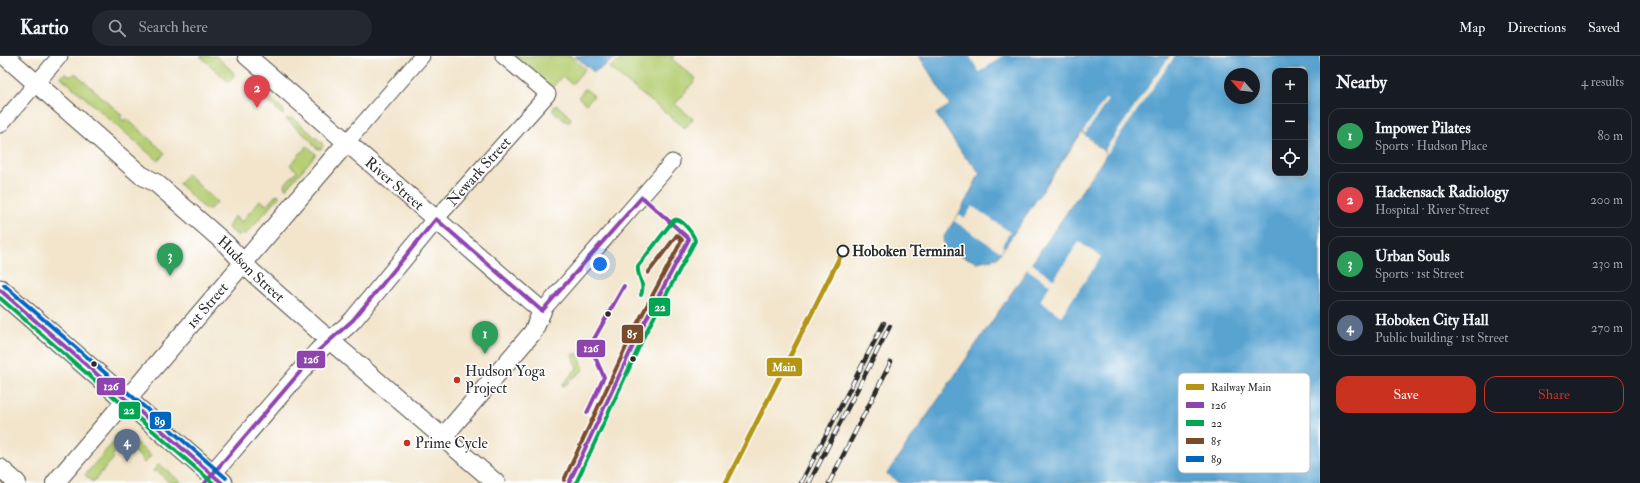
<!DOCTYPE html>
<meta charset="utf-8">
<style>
body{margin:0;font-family:"IM FELL Double Pica",serif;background:#242831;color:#f1f3f6}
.controls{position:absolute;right:12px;top:12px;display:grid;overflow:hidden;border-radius:8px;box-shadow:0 2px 10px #0003}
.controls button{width:36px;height:36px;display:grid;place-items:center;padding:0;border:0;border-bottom:1px solid #363941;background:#171b24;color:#f1f3f6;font:20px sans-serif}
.compass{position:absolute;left:1224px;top:12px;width:36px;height:36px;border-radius:50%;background:#171b24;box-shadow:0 2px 10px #0003;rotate:298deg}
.you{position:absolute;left:600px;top:208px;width:14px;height:14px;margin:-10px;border:3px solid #fff;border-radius:50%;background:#1a73e8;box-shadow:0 0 0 6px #1a73e833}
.badge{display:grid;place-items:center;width:26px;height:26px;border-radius:50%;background:#c8321e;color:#fff;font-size:13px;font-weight:700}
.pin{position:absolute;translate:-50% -33px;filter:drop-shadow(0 1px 2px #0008)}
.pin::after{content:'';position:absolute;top:21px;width:14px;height:12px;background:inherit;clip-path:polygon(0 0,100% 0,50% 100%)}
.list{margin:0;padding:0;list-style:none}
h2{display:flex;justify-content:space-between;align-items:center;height:52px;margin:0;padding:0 16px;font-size:17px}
h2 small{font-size:13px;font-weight:400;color:#9ea1a6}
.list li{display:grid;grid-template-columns:26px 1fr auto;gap:12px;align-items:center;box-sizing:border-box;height:56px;margin:0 8px 8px;padding:0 8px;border:1px solid #363941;border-radius:12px}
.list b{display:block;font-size:15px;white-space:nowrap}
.list p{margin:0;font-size:13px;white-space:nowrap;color:#9ea1a6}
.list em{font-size:13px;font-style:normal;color:#9ea1a6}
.actions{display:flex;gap:8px;padding:12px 16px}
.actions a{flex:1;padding:9px 0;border:1px solid #c8321e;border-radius:12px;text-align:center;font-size:14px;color:#c8321e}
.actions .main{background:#c8321e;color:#fff}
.icon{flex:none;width:22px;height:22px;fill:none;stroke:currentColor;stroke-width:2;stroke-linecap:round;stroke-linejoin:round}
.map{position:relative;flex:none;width:1320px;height:427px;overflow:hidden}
header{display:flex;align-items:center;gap:24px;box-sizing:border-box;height:56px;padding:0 20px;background:#171b24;border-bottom:1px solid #363941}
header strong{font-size:19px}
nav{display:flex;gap:22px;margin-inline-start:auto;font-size:14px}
.search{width:280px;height:36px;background:#242831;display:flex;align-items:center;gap:10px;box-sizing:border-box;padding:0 14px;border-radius:22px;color:#9ea1a6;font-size:15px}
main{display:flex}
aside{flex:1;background:#171b24}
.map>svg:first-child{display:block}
</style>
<header>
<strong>Kartio</strong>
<div class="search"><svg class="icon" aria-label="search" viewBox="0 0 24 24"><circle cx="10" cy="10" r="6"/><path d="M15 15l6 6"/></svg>Search here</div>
<nav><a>Map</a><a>Directions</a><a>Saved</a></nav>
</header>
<main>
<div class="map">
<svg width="1320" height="427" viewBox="0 0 1320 427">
<rect width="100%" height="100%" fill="#fff"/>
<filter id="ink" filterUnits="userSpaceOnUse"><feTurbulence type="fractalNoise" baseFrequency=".025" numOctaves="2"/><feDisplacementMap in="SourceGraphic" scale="8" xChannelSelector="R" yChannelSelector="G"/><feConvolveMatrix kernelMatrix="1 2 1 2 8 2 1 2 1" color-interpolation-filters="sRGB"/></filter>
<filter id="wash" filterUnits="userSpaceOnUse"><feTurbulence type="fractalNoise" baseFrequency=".012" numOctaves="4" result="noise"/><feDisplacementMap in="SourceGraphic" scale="16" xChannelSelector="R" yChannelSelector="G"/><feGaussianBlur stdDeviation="0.9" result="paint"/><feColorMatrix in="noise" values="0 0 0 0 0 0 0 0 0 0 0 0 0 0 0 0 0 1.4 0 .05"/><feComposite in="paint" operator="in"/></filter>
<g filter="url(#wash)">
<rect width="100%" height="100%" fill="#f2e5cc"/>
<!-- green -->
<g fill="#b6cf75" stroke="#707d50">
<path d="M 200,0 L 216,0 L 233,16 L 234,19 L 229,26 Z"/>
<path d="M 509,0 L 571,0 L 585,13 L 572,28 L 562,20 L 550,34 Z"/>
<path d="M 626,0 L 674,0 L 672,3 L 696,23 L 675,48 L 693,63 L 685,72 L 609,12 Z"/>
<path d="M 65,17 L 68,20 L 72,20 L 75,17 L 122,59 L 120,62 L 124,65 L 126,62 L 165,97 L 158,105 L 61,21 Z"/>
<path d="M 256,31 L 259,32 L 283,53 L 283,59 L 259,38 L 258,40 L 254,38 L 253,35 Z"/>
<path d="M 585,33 L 594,40 L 586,48 L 578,41 Z"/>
<path d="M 554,50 L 558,50 L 571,62 L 570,66 L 567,66 L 553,55 Z"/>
<path d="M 293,62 L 322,87 L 323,90 L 321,93 L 318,93 L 312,88 L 313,86 L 286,63 Z"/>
<path d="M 307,90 L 316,98 L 287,132 L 285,132 L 284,129 L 297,115 L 290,109 Z"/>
<path d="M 187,118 L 217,146 L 210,153 L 205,153 L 179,128 Z"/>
<path d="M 277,138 L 279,139 L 279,141 L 246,178 L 237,179 L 228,172 L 234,160 L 242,166 L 260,144 L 267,149 Z"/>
<path d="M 577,297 L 584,313 L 564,330 L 562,329 L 577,312 L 573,299 Z"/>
<path d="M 123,375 L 151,400 L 144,407 L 141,404 L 142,403 L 124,387 L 112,400 L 114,402 L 93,426 L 85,419 Z"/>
<path d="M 159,408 L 182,427 L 170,427 L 156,414 L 154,416 L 153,415 Z"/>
</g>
<!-- water -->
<g fill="#58a3d0" stroke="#42677e" fill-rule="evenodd">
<path d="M 575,0 L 619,0 L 594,16 Z"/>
<path d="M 919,0 L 1320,0 L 1320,427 L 900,427 L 887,418 L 1107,98 L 1082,76 L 997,202 L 976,206 L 945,192 L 943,182 L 960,156 L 980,117 L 972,107 L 965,101 L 936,58 L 950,49 ZM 1275,15 L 1305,15 L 1305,117 L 1275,117 ZM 1230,18 L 1254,18 L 1254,42 L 1230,42 Z"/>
</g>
<!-- pier -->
<g fill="#f2e5cc">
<path d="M 970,0 L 1003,0 L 979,16 Z"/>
<path d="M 1170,0 L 1175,0 L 1107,98 L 1104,95 Z"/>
<path d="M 1105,43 L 1108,44 L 1085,78 L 1083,76 Z"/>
<path d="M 972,150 L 1010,176 L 1002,189 L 1004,191 L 1001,196 L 954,165 L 959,158 L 965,162 Z"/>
<path d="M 1079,186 L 1101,201 L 1061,260 L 1040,245 L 1050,229 L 1027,213 L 1031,207 L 1054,223 Z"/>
</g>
</g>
<g filter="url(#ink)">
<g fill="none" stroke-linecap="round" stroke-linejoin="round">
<defs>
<g id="minor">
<path d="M 0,69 L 60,0"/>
<path d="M 347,86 L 422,0"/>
<path id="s1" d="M 436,163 L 548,38 L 503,0"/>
<path d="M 542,255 L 672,106"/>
</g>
<g id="tertiary">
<path id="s2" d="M 5,0 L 141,119 L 156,127 L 226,188 L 252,216 L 319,275 L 496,427"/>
<path id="s3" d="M 247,0 L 542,255 L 533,276 L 443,381"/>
<path d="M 0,412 L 17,427"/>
<path d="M 212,418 L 318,295 C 329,284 342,276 353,264 L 436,163"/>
<path id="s4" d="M 55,427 L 347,86"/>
</g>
<path id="secondary" d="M 0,234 L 222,427"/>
</defs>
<!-- minor casing -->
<use href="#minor" stroke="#494743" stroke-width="17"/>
<!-- tertiary casing -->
<use href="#tertiary" stroke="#494743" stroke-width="20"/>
<!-- secondary casing -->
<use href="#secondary" stroke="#494743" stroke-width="23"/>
<!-- minor -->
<use href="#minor" stroke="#fff" stroke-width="15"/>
<!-- tertiary -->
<use href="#tertiary" stroke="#fff" stroke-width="18"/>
<!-- secondary -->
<use href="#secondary" stroke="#fff" stroke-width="21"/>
<defs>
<g id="rail">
<path d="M 801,427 L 884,267"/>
<path d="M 809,427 L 890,270"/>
<path d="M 829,427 L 891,306"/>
</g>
</defs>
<!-- rail casing -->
<use href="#rail" stroke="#2b2b2b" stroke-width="4.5"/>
<!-- rail -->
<use href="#rail" stroke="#fff" stroke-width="3" stroke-dasharray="9" stroke-linecap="butt"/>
<defs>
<g id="bus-1">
<path d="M 0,234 L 222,427"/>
<path d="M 587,357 L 604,321 L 590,290 L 624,230"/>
<path d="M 205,427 L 318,295 L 353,264 L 436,163 L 542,255 L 642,141 L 689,183 L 640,275 L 569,427"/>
</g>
<g id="bus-2">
<path d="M 0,242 L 213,427"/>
<path d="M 576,427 L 645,278 L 695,185 C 695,180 684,166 678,164 C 675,163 674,164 672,166 L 638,210 C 636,221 646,226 641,239"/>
</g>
<path id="bus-3" d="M 564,424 L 635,272 L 682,184 L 677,179 L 648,217"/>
<path id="bus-4" d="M 4,229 L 226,422"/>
</defs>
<!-- bus-1 casing -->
<use href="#bus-1" stroke="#fff" stroke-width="7"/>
<!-- bus-2 casing -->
<use href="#bus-2" stroke="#fff" stroke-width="7"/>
<!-- bus-3 casing -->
<use href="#bus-3" stroke="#fff" stroke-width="7"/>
<!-- bus-4 casing -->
<use href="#bus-4" stroke="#fff" stroke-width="7"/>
<!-- bus-1 -->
<use href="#bus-1" stroke="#8e44ad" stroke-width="4"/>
<!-- bus-2 -->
<use href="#bus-2" stroke="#00a651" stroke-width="4"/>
<!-- bus-3 -->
<use href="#bus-3" stroke="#7a4b2a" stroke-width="4"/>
<!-- bus-4 -->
<use href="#bus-4" stroke="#0065bd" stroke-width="4"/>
<defs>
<path id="rail-1" d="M 726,427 L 843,195"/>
</defs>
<!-- rail-1 casing -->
<use href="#rail-1" stroke="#fff" stroke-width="8"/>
<!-- rail-1 -->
<use href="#rail-1" stroke="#b49514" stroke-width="5"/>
</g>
</g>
<!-- markers -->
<circle fill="#fff" stroke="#2b2b2b" stroke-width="2" cx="843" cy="195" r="5.5"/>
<g fill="#2b2b2b" stroke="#fff" stroke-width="1.5">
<circle cx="608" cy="258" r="3.5"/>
<circle cx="633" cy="303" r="3.5"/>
<circle cx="94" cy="308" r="3.5"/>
</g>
<g fill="#c8321e" stroke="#fff" stroke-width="1.5">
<circle cx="457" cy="324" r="4"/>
<circle cx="407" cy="387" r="4"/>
</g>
<g text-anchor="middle" stroke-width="3" stroke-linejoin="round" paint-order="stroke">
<!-- street labels -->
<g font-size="15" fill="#2b2b2b" stroke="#fff">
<text dy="5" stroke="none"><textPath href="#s1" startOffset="64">Newark Street</textPath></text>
<text dy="5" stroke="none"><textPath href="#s3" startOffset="195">River Street</textPath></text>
<text dy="5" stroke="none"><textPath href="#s2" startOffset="326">Hudson Street</textPath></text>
<text dy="5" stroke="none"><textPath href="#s4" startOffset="234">1st Street</textPath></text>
</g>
<!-- stop labels -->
<g font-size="15" font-weight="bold" fill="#2b2b2b" stroke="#fff" text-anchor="start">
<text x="852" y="200">Hoboken Terminal</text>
</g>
<!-- poi labels -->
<g font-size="15" fill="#2b2b2b" stroke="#fff" text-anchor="start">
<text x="465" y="320">Hudson Yoga<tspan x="465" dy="17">Project</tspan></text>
<text x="415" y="392">Prime Cycle</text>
</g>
</g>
<!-- legend -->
<rect x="1178" y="317" width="132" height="100" rx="6" fill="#fff" stroke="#bfbfbf" stroke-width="1"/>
<rect x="1186" y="328" width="18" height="6" fill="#b49514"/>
<rect x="1186" y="346" width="18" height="6" fill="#8e44ad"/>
<rect x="1186" y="364" width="18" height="6" fill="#00a651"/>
<rect x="1186" y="382" width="18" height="6" fill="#7a4b2a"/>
<rect x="1186" y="400" width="18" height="6" fill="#0065bd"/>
<g font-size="11" fill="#2b2b2b">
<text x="1211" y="335">Railway Main</text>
<text x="1211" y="353">126</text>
<text x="1211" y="371">22</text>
<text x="1211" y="389">85</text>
<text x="1211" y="407">89</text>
</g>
<g stroke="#fff" stroke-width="1.5">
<rect x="648" y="241" width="23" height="20" rx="4" fill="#00a651"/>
<rect x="621" y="268" width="23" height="20" rx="4" fill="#7a4b2a"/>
<rect x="576" y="283" width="30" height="19" rx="4" fill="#8e44ad"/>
<rect x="296" y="294" width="30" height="19" rx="4" fill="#8e44ad"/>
<rect x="766" y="301" width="37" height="20" rx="4" fill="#b49514"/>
<rect x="96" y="321" width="30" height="19" rx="4" fill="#8e44ad"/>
<rect x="118" y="345" width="23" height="19" rx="4" fill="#00a651"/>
<rect x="149" y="355" width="23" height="19" rx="4" fill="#0065bd"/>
</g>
<g font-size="11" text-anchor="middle" font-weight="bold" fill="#fff">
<text x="660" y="255">22</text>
<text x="632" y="282">85</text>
<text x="591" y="296">126</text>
<text x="311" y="307">126</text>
<text x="784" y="315">Main</text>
<text x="111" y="334">126</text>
<text x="129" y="358">22</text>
<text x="160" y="369">89</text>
</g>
</svg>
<div class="controls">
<button>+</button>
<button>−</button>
<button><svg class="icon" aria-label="locate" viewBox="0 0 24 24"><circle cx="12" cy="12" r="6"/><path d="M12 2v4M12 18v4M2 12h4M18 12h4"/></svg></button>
</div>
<svg class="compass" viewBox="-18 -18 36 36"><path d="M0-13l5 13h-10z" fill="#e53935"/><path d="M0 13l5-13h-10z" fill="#9ea1a6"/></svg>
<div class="you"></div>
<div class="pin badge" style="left:485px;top:298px;background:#2e9e5b">1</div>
<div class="pin badge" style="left:257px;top:52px;background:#e0444e">2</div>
<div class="pin badge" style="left:170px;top:220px;background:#2e9e5b">3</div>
<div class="pin badge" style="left:127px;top:406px;background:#5c6f8a">4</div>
</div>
<aside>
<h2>Nearby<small>4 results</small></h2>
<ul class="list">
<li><span class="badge" style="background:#2e9e5b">1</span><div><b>Impower Pilates</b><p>Sports · Hudson Place</p></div><em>80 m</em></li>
<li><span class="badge" style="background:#e0444e">2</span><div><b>Hackensack Radiology</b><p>Hospital · River Street</p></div><em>200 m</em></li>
<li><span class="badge" style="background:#2e9e5b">3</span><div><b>Urban Souls</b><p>Sports · 1st Street</p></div><em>230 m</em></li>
<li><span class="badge" style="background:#5c6f8a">4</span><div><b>Hoboken City Hall</b><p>Public building · 1st Street</p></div><em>270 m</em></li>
</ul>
<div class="actions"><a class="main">Save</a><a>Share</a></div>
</aside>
</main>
